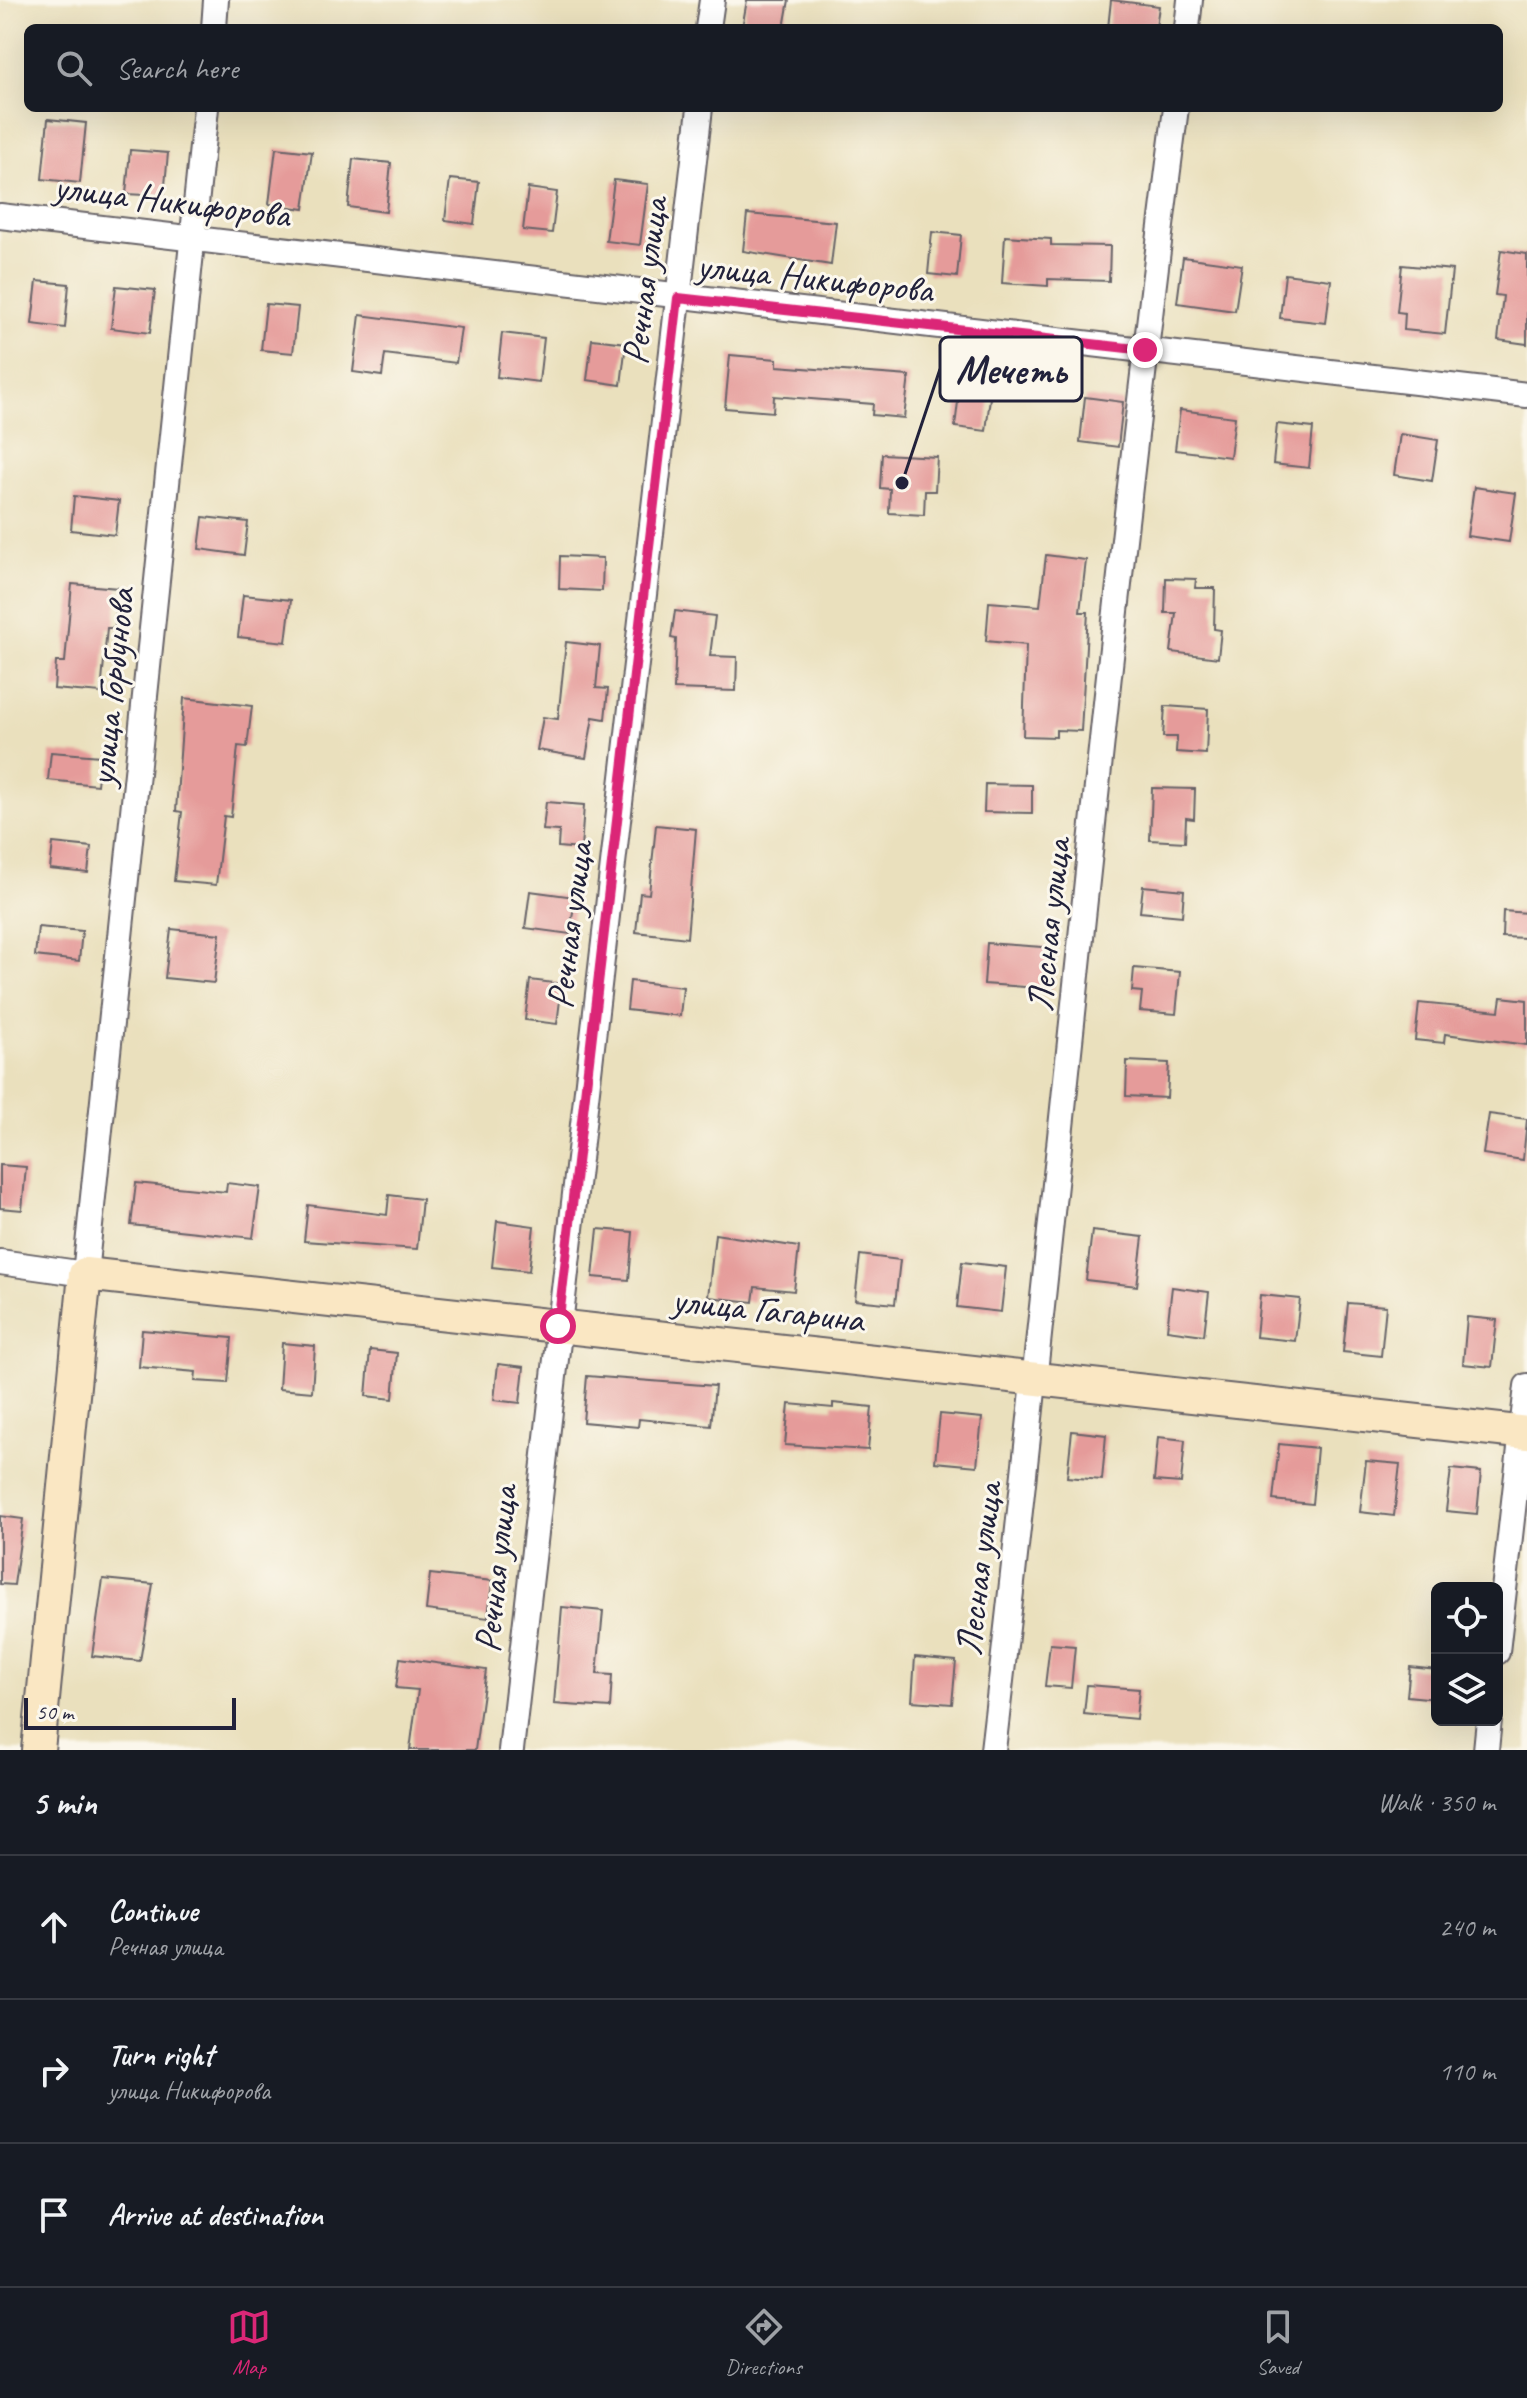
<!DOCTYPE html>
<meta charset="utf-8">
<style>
body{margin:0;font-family:Caveat,sans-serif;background:#20242c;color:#f1f3f6}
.controls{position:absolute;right:24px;bottom:24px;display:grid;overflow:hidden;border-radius:12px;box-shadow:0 8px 32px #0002}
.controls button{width:72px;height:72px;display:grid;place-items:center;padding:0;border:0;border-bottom:2px solid #363941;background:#171b24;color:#f1f3f6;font:40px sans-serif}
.scale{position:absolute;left:24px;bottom:20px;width:212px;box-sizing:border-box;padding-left:8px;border:4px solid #22223b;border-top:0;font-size:22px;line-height:28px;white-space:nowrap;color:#22223b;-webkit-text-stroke:6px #fbf7ec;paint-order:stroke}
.stop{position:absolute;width:24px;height:24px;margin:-18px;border:6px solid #db2777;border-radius:50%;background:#fff}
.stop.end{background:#db2777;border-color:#fff;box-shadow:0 2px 8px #0008}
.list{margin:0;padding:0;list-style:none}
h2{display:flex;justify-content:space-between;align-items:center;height:104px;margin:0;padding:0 32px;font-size:34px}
h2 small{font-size:26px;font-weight:400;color:#9ea1a6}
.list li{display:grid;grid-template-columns:52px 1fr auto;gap:24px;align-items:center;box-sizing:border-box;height:144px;padding:0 32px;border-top:2px solid #363941}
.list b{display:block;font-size:30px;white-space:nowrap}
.list p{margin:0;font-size:26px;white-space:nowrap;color:#9ea1a6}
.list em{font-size:26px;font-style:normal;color:#9ea1a6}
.icon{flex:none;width:44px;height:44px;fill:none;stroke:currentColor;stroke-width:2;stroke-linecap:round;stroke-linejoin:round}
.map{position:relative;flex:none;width:1527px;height:1750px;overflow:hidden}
.search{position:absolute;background:#171b24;box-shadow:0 8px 32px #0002;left:24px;right:24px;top:24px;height:88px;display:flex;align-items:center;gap:20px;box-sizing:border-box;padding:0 28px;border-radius:12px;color:#9ea1a6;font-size:30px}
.sheet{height:536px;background:#171b24}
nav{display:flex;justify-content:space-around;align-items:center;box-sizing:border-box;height:112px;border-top:2px solid #363941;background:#171b24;font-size:22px;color:#9ea1a6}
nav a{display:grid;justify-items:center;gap:4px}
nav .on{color:#db2777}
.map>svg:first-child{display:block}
</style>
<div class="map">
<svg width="1527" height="1750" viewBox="0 0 1527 1750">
<rect width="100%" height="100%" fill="#fbf7ec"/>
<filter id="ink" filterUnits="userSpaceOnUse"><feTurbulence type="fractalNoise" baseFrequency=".0125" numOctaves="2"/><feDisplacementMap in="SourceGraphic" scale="16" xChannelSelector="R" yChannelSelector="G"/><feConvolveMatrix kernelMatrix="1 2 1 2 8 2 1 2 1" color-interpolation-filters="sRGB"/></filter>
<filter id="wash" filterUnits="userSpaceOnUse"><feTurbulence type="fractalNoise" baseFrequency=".006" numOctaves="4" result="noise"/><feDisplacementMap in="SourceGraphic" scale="32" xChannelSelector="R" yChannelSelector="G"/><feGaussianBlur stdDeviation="1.8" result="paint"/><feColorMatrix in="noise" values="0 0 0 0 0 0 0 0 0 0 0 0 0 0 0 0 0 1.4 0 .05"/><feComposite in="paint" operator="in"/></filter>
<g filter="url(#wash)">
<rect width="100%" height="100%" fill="#eae0bd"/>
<g id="blocks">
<!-- building -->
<g fill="#e59b9a">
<path d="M 747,0 L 789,0 L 784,28 L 742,28 Z"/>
<path d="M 1111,0 L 1159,6 L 1156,28 L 1108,28 Z"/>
<path d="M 48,119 L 86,123 L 80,183 L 42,179 Z"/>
<path d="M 276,148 L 312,152 L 304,209 L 269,204 Z"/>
<path d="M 130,150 L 168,153 L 164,196 L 126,194 Z"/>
<path d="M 353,159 L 391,163 L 386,212 L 348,207 Z"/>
<path d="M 450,179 L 479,182 L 474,224 L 445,220 Z"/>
<path d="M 614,180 L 648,184 L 640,245 L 606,241 Z"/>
<path d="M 528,188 L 557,192 L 552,233 L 523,230 Z"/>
<path d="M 747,214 L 836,222 L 831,265 L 743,251 Z"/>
<path d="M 932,232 L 961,235 L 957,277 L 928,274 Z"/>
<path d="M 1005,236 L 1051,239 L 1051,245 L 1110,246 L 1109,281 L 1048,279 L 1048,286 L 1002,283 Z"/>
<path d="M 1501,250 L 1527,254 L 1527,344 L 1498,340 L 1503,296 L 1495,295 Z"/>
<path d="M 1183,257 L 1242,265 L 1235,311 L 1177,303 Z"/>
<path d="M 1402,265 L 1452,270 L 1445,334 L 1404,330 L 1405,313 L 1397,312 Z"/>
<path d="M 1285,274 L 1331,280 L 1326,323 L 1280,318 Z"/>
<path d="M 37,281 L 69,284 L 65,328 L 32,324 Z"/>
<path d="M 116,286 L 155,290 L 150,333 L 111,328 Z"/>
<path d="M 266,304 L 298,307 L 293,353 L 261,350 Z"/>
<path d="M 360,315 L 461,328 L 456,363 L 385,354 L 382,376 L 353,372 Z"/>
<path d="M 502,333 L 544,338 L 539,382 L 497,377 Z"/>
<path d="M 592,339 L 626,343 L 621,385 L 587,380 Z"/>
<path d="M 730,355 L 777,359 L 777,366 L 909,376 L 904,418 L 872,415 L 873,404 L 774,396 L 773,412 L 725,408 Z"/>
<path d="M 960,385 L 991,389 L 986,431 L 955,427 Z"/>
<path d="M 1085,397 L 1123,402 L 1118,447 L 1080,442 Z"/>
<path d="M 1180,410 L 1235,417 L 1230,457 L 1175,450 Z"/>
<path d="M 1277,424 L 1313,428 L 1309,468 L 1273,464 Z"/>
<path d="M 1400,434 L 1438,440 L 1432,481 L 1394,475 Z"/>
<path d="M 882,454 L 937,457 L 935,491 L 925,491 L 924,515 L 889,513 L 890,489 L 880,488 Z"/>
<path d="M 1474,487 L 1516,493 L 1509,542 L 1467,536 Z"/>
<path d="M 74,496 L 119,501 L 115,535 L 71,530 Z"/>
<path d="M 203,517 L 248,522 L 244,555 L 199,549 Z"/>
<path d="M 1046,555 L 1086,560 L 1080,612 L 1088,612 L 1081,731 L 1056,730 L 1056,737 L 1023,736 L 1026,645 L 986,641 L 989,602 L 1040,606 Z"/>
<path d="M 560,556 L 603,558 L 602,591 L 559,589 Z"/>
<path d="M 1166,578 L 1196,579 L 1195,588 L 1215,588 L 1214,629 L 1221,630 L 1218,658 L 1171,652 L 1176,613 L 1165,613 Z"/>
<path d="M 72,584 L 118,588 L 115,628 L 107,628 L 101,693 L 54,689 L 56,662 L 65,662 Z"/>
<path d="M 243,595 L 291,600 L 286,642 L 238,637 Z"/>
<path d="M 675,611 L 715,616 L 710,656 L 737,657 L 736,691 L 674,689 L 676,639 L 671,638 Z"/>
<path d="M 566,642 L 600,646 L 596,688 L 608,689 L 605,719 L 593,717 L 586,758 L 537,750 L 543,717 L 558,719 Z"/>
<path d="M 184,698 L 252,706 L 247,747 L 238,746 L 231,817 L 224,816 L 216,885 L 174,881 L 182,812 L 176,811 Z"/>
<path d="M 1165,706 L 1208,709 L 1206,754 L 1176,752 L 1177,737 L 1163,737 Z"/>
<path d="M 51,752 L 100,756 L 97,785 L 48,780 Z"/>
<path d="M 985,784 L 1032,785 L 1032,813 L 984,812 Z"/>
<path d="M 1152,788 L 1195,789 L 1194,819 L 1186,818 L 1185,842 L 1150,840 Z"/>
<path d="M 546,802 L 584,805 L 581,849 L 558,847 L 559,831 L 543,830 Z"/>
<path d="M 656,825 L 696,829 L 687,938 L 636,932 L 640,893 L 649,894 Z"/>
<path d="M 53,843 L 91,847 L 88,873 L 50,869 Z"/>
<path d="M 1143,886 L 1184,890 L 1182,916 L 1140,912 Z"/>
<path d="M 530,891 L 575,897 L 570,934 L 525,928 Z"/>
<path d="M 1503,911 L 1527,913 L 1527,938 L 1502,937 Z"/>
<path d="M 38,927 L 82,931 L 79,961 L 35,956 Z"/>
<path d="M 171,929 L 220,934 L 214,983 L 165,978 Z"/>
<path d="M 987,943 L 1056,948 L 1053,989 L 984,984 Z"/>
<path d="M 1134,968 L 1180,972 L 1176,1014 L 1140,1011 L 1142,992 L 1132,991 Z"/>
<path d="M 530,980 L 562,984 L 557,1024 L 525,1020 Z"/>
<path d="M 630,981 L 683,987 L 680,1016 L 627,1010 Z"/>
<path d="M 1501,997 L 1527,1000 L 1527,1045 L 1445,1034 L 1444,1043 L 1415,1040 L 1419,1003 L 1499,1011 Z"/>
<path d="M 1127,1061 L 1169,1063 L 1167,1098 L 1126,1096 Z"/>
<path d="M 1489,1114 L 1527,1119 L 1523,1160 L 1483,1154 Z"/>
<path d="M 0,1165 L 26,1167 L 22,1210 L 0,1208 Z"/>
<path d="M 136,1183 L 226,1192 L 227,1183 L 260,1187 L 253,1238 L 131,1225 Z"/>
<path d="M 389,1195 L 422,1199 L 417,1249 L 304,1241 L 308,1205 L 387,1215 Z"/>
<path d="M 497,1221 L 534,1226 L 529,1271 L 492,1267 Z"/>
<path d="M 598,1229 L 633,1232 L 629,1280 L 593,1277 Z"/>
<path d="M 1092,1231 L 1143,1237 L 1137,1286 L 1086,1280 Z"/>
<path d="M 715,1234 L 799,1247 L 794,1291 L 755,1287 L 753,1302 L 708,1297 Z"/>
<path d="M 860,1255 L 900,1260 L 895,1304 L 855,1300 Z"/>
<path d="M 962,1262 L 1006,1267 L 1001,1312 L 957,1307 Z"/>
<path d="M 1172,1287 L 1209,1292 L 1204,1335 L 1167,1330 Z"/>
<path d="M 1260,1295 L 1300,1299 L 1295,1341 L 1256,1337 Z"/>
<path d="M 1348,1303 L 1386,1306 L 1381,1356 L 1343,1352 Z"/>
<path d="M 1467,1317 L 1497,1320 L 1492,1367 L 1463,1364 Z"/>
<path d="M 142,1330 L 232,1338 L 228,1383 L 195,1381 L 196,1372 L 139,1367 Z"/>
<path d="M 282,1343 L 315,1346 L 312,1392 L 279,1389 Z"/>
<path d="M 370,1350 L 397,1353 L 393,1399 L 366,1396 Z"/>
<path d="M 498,1364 L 524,1367 L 520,1403 L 494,1400 Z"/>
<path d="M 587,1376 L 715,1386 L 711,1426 L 639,1419 L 638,1427 L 583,1422 Z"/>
<path d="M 833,1403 L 872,1407 L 868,1450 L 785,1445 L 789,1404 L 833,1408 Z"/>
<path d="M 940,1414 L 982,1418 L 977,1466 L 935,1462 Z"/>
<path d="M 1072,1431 L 1106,1435 L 1102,1480 L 1067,1477 Z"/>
<path d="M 1158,1437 L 1185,1440 L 1181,1483 L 1154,1481 Z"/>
<path d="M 1279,1444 L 1317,1448 L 1312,1504 L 1273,1500 Z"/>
<path d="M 1366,1461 L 1400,1464 L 1394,1516 L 1360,1512 Z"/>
<path d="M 1451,1469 L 1481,1472 L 1477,1514 L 1446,1511 Z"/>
<path d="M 0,1516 L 23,1519 L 14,1585 L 0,1584 Z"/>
<path d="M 430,1574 L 492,1581 L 488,1618 L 426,1610 Z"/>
<path d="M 103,1579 L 153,1584 L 140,1661 L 92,1656 Z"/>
<path d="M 562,1607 L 603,1611 L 597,1674 L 612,1675 L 610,1708 L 554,1704 Z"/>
<path d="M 1050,1644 L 1075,1646 L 1071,1688 L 1045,1686 Z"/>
<path d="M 915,1657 L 956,1661 L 952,1704 L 912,1701 Z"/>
<path d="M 400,1658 L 486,1670 L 475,1750 L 410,1750 L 418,1690 L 396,1688 Z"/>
<path d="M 1410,1667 L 1437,1670 L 1437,1699 L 1407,1696 Z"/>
<path d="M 1087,1685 L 1139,1689 L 1136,1719 L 1084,1714 Z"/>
</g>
</g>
</g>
<g filter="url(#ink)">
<use href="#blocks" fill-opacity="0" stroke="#686468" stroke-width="2"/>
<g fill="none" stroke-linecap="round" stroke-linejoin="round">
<defs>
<g id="minor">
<path d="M 214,28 L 216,0"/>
<path d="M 708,28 L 712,0"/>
<path d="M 1187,28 L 1190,0"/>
<path d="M 0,216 L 1527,395"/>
<path d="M 0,1262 L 85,1274 L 206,108"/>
<path d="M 1497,1652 L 1527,1386"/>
<path d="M 511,1750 L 700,108"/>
<path d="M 993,1750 C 1057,1203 1105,654 1176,108"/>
<path d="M 1486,1750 L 1489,1720"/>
</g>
<path id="secondary" d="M 38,1750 L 85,1274 L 1527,1433"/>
</defs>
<!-- minor casing -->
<use href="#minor" stroke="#686468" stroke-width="28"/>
<!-- secondary casing -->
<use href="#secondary" stroke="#686468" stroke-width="36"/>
<!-- minor -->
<use href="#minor" stroke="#fff" stroke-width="24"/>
<!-- secondary -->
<use href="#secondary" stroke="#fae7c3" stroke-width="32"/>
</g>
</g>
<g fill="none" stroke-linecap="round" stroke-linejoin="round" filter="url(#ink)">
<!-- route -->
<path stroke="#db2777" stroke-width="10" d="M 558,1326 L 678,298 L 1145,350"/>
</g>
<g text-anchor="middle" stroke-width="6" stroke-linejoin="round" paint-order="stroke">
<!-- street labels -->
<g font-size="38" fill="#22223b" stroke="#fbf7ec">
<text transform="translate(172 200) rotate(7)" y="13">улица Никифорова</text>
<text transform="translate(815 277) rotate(6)" y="13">улица Никифорова</text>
<text transform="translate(644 281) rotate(-83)" y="13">Речная улица</text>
<text transform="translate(111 687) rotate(-84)" y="13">улица Горбунова</text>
<text transform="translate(569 925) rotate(-83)" y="13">Речная улица</text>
<text transform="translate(1048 925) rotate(-84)" y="13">Лесная улица</text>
<text transform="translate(768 1309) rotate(6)" y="13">улица Гагарина</text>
<text transform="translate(495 1569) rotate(-84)" y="13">Речная улица</text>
<text transform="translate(978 1569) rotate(-83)" y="13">Лесная улица</text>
</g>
</g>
<!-- callouts -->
<path fill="none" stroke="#22223b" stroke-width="3" d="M902 483L940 369"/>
<circle fill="#22223b" stroke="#fbf7ec" stroke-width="3" cx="902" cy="483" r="8"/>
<rect fill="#fbf7ec" stroke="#22223b" stroke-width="3" x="940" y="337" width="142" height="64" rx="8"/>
<g font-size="40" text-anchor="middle" font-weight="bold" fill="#22223b">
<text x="1011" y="383">Мечеть</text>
</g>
</svg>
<div class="controls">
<button><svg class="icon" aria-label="locate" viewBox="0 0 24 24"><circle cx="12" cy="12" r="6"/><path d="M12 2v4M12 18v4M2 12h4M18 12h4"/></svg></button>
<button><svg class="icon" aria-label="layers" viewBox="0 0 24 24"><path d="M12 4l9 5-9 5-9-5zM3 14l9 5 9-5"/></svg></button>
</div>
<div class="scale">50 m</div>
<div class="stop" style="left:558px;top:1326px"></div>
<div class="stop end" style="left:1145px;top:350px"></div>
<div class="search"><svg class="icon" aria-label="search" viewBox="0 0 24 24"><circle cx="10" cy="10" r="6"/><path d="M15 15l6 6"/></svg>Search here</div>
</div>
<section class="sheet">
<h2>5 min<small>Walk · 350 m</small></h2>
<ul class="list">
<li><svg class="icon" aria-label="ahead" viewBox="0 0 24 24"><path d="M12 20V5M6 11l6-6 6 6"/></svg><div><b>Continue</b><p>Речная улица</p></div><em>240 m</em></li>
<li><svg class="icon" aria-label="right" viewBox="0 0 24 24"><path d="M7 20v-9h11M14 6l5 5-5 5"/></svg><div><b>Turn right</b><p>улица Никифорова</p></div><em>110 m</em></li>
<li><svg class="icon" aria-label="arrive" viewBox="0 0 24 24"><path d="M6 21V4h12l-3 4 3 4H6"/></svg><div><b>Arrive at destination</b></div></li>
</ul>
</section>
<nav>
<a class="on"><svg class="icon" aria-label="map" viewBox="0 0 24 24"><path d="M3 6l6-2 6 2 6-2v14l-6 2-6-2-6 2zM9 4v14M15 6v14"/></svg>Map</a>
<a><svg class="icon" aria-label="directions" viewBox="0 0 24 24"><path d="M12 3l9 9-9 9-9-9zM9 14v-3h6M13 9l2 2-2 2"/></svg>Directions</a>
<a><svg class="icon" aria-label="saved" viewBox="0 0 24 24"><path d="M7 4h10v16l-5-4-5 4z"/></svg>Saved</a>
</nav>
